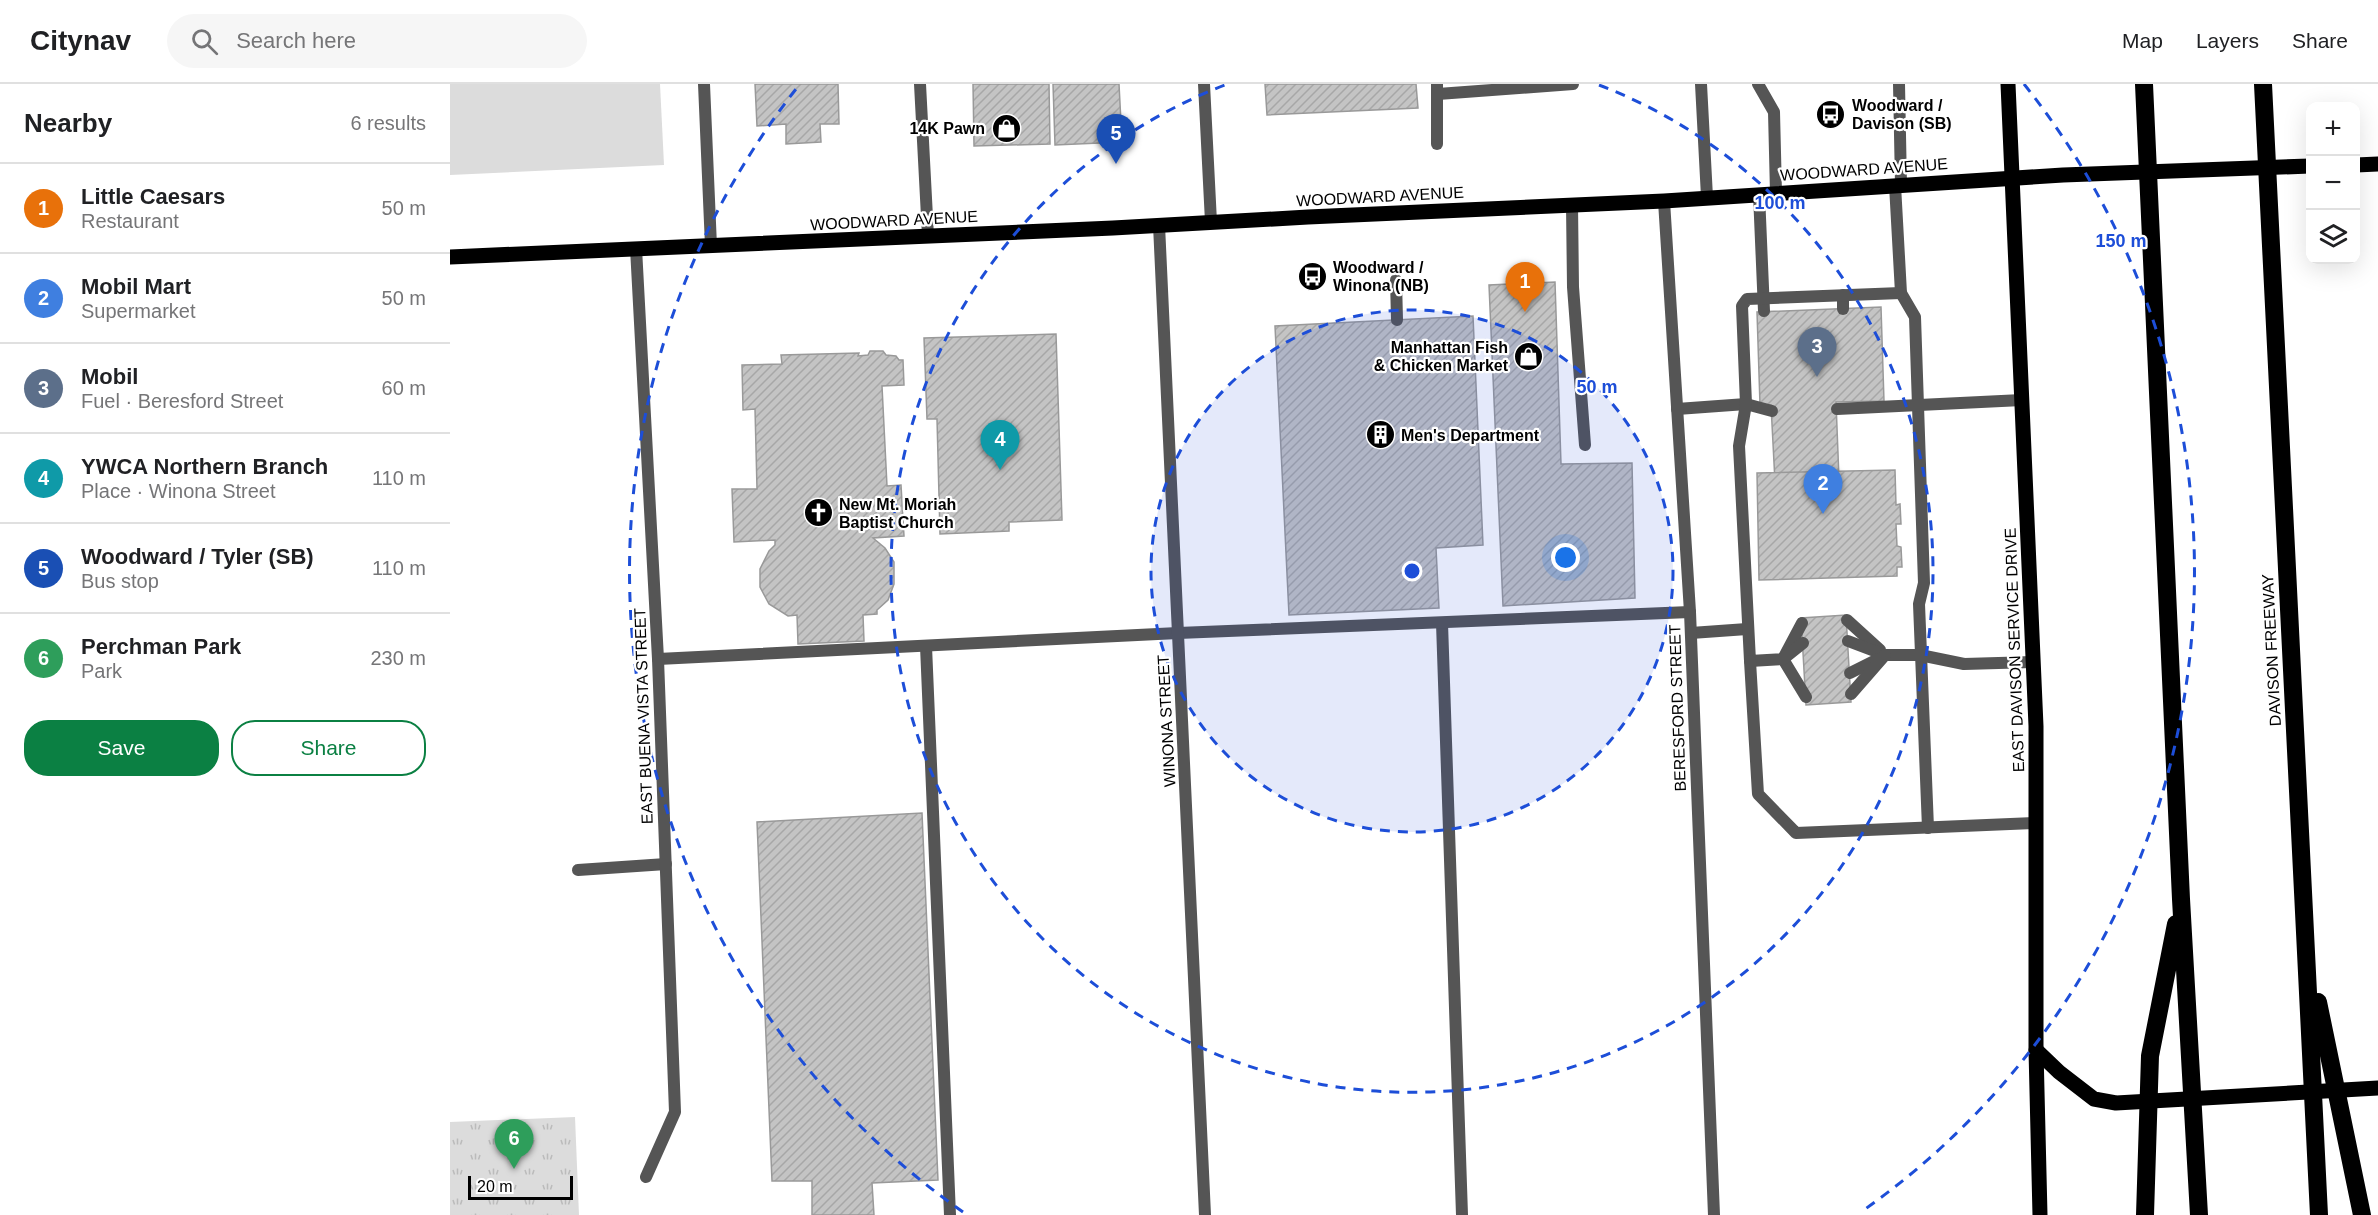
<!DOCTYPE html>
<meta charset="utf-8">
<style>
body{margin:0;font-family:Arial,sans-serif;background:#f6f6f6;color:#202124}
.controls{position:absolute;right:18px;top:18px;display:grid;overflow:hidden;border-radius:12px;box-shadow:0 6px 24px #0002}
.controls button{width:54px;height:54px;display:grid;place-items:center;padding:0;border:0;border-bottom:2px solid #e0e0e0;background:#fff;color:#202124;font:30px sans-serif}
.scale{position:absolute;left:18px;bottom:15px;width:105px;box-sizing:border-box;padding-left:6px;border:3px solid #000;border-top:0;font-size:16px;line-height:21px;white-space:nowrap;color:#000;-webkit-text-stroke:4px #fff;paint-order:stroke}
.you{position:absolute;left:1116px;top:474px;width:21px;height:21px;margin:-15px;border:4px solid #fff;border-radius:50%;background:#1a73e8;box-shadow:0 0 0 9px #1a73e833}
.badge{display:grid;place-items:center;width:39px;height:39px;border-radius:50%;background:#0b8043;color:#fff;font-size:20px;font-weight:700}
.pin{position:absolute;translate:-50% -50px;filter:drop-shadow(0 2px 3px #0008)}
.pin::after{content:'';position:absolute;top:32px;width:21px;height:18px;background:inherit;clip-path:polygon(0 0,100% 0,50% 100%)}
.list{margin:0;padding:0;list-style:none}
h2{display:flex;justify-content:space-between;align-items:center;height:78px;margin:0;padding:0 24px;font-size:26px}
h2 small{font-size:20px;font-weight:400;color:#757577}
.list li{display:grid;grid-template-columns:39px 1fr auto;gap:18px;align-items:center;box-sizing:border-box;height:90px;padding:0 24px;border-top:2px solid #e0e0e0}
.list b{display:block;font-size:22px;white-space:nowrap}
.list p{margin:0;font-size:20px;white-space:nowrap;color:#757577}
.list em{font-size:20px;font-style:normal;color:#757577}
.actions{display:flex;gap:12px;padding:18px 24px}
.actions a{flex:1;padding:14px 0;border:2px solid #0b8043;border-radius:24px;text-align:center;font-size:21px;color:#0b8043}
.actions .main{background:#0b8043;color:#fff}
.icon{flex:none;width:33px;height:33px;fill:none;stroke:currentColor;stroke-width:2;stroke-linecap:round;stroke-linejoin:round}
.map{position:relative;flex:none;width:1928px;height:1131px;overflow:hidden}
header{display:flex;align-items:center;gap:36px;box-sizing:border-box;height:84px;padding:0 30px;background:#fff;border-bottom:2px solid #e0e0e0}
header strong{font-size:28px}
nav{display:flex;gap:33px;margin-inline-start:auto;font-size:21px}
.search{width:420px;height:54px;background:#f6f6f6;display:flex;align-items:center;gap:15px;box-sizing:border-box;padding:0 21px;border-radius:33px;color:#757577;font-size:22px}
main{display:flex}
aside{flex:1;background:#fff}
.map>svg:first-child{display:block}
</style>
<header>
<strong>Citynav</strong>
<div class="search"><svg class="icon" aria-label="search" viewBox="0 0 24 24"><circle cx="10" cy="10" r="6"/><path d="M15 15l6 6"/></svg>Search here</div>
<nav><a>Map</a><a>Layers</a><a>Share</a></nav>
</header>
<main>
<aside>
<h2>Nearby<small>6 results</small></h2>
<ul class="list">
<li><span class="badge" style="background:#e8710a">1</span><div><b>Little Caesars</b><p>Restaurant</p></div><em>50 m</em></li>
<li><span class="badge" style="background:#3f7fe0">2</span><div><b>Mobil Mart</b><p>Supermarket</p></div><em>50 m</em></li>
<li><span class="badge" style="background:#5c6f8a">3</span><div><b>Mobil</b><p>Fuel · Beresford Street</p></div><em>60 m</em></li>
<li><span class="badge" style="background:#0f9aa8">4</span><div><b>YWCA Northern Branch</b><p>Place · Winona Street</p></div><em>110 m</em></li>
<li><span class="badge" style="background:#1a4fb4">5</span><div><b>Woodward / Tyler (SB)</b><p>Bus stop</p></div><em>110 m</em></li>
<li><span class="badge" style="background:#2e9e5b">6</span><div><b>Perchman Park</b><p>Park</p></div><em>230 m</em></li>
</ul>
<div class="actions"><a class="main">Save</a><a>Share</a></div>
</aside>
<div class="map">
<svg width="1928" height="1131" viewBox="0 0 1928 1131">
<defs>
<pattern id="park-tufts" width="24" height="20" patternUnits="userSpaceOnUse" patternTransform="scale(1.5)"><rect width="24" height="20" fill="#dcdcdc"/><path d="M3 7l-1-3M5 7V3M7 7l1-3M15 17l-1-3M17 17v-4M19 17l1-3" fill="none" stroke="#bbb"/></pattern>
<pattern id="building-hatch" width="6" height="6" patternUnits="userSpaceOnUse" patternTransform="scale(1.5)"><rect width="6" height="6" fill="#c4c4c4"/><path d="M-1 1l2-2M0 6l6-6M5 7l2-2" fill="none" stroke="#a7a7a7"/></pattern>
</defs>
<rect width="100%" height="100%" fill="#fff"/>
<!-- green -->
<path fill="#dcdcdc" d="M 0,0 L 210,0 L 214,81 L 0,91 Z"/>
<!-- park -->
<path fill="url(#park-tufts)" d="M 125,1033 L 129,1131 L 0,1131 L 0,1038 Z"/>
<!-- building -->
<g fill="url(#building-hatch)" stroke="#999" stroke-width="1.5">
<path d="M 305,0 L 388,0 L 389,40 L 370,40 L 371,58 L 336,60 L 336,40 L 307,42 Z"/>
<path d="M 523,0 L 599,0 L 600,60 L 524,62 Z"/>
<path d="M 603,0 L 669,0 L 672,58 L 605,61 Z"/>
<path d="M 815,0 L 966,0 L 968,24 L 817,31 Z"/>
<path d="M 1105,198 L 1111,380 L 1182,379 L 1185,514 L 1053,522 L 1039,201 Z"/>
<path d="M 1431,223 L 1434,317 L 1386,318 L 1389,395 L 1325,398 L 1321,321 L 1310,321 L 1307,228 Z"/>
<path d="M 1023,232 L 1033,461 L 986,464 L 989,524 L 839,531 L 825,242 Z"/>
<path d="M 606,250 L 612,436 L 559,438 L 559,447 L 490,450 L 487,335 L 477,335 L 474,254 Z"/>
<path d="M 420,267 L 433,267 L 436,271 L 446,272 L 449,276 L 453,276 L 454,301 L 432,302 L 437,402 L 451,401 L 454,452 L 423,454 L 435,464 L 444,478 L 444,500 L 438,516 L 427,526 L 427,530 L 413,531 L 414,557 L 348,560 L 347,531 L 338,532 L 319,520 L 310,503 L 310,485 L 319,467 L 325,461 L 325,456 L 284,458 L 282,405 L 307,405 L 305,325 L 293,326 L 292,281 L 332,280 L 331,271 L 409,269 L 408,272 L 418,271 Z"/>
<path d="M 1445,386 L 1446,421 L 1450,420 L 1451,440 L 1446,440 L 1447,462 L 1451,463 L 1452,483 L 1447,483 L 1447,492 L 1309,496 L 1307,389 Z"/>
<path d="M 1396,531 L 1401,618 L 1356,621 L 1351,534 Z"/>
<path d="M 472,729 L 488,1096 L 422,1099 L 424,1131 L 362,1131 L 362,1097 L 322,1097 L 307,738 Z"/>
</g>
<g fill="none" stroke-linecap="round" stroke-linejoin="round">
<!-- lane -->
<g stroke="#555" stroke-width="12">
<path d="M 470,0 L 478,152"/>
<path d="M 1308,0 L 1324,28 L 1326,109"/>
<path d="M 1449,0 L 1451,101"/>
<path d="M 988,10 L 1123,0"/>
<path d="M 987,60 L 987,0"/>
<path d="M 1445,101 L 1451,209 L 1465,233 L 1474,499 L 1469,520 L 1478,744"/>
<path d="M 1309,110 L 1314,227"/>
<path d="M 1122,121 L 1123,203 L 1135,361"/>
<path d="M 946,196 L 947,236"/>
<path d="M 1393,211 L 1393,225"/>
<path d="M 1227,325 L 1296,320 L 1322,327"/>
<path d="M 1387,325 L 1572,316"/>
<path d="M 1397,536 L 1430,566"/>
<path d="M 992,539 L 1012,1131"/>
<path d="M 1352,539 L 1333,575 L 1356,613"/>
<path d="M 1241,549 L 1297,545"/>
<path d="M 1398,557 L 1435,571 L 1470,571 L 1514,580 L 1583,578"/>
<path d="M 1353,559 L 1333,575 L 1300,577 L 1289,362 L 1296,320 L 1292,222 L 1297,215 L 1451,209"/>
<path d="M 476,562 L 500,1131"/>
<path d="M 208,575 L 728,549 L 1240,528"/>
<path d="M 1300,577 L 1308,710 L 1346,749 L 1586,739"/>
<path d="M 1400,589 L 1428,575"/>
<path d="M 1401,610 L 1435,571"/>
<path d="M 128,786 L 216,780"/>
</g>
<!-- street -->
<g stroke="#555" stroke-width="12">
<path d="M 254,0 L 261,162"/>
<path d="M 754,0 L 761,138"/>
<path d="M 1251,0 L 1257,113"/>
<path d="M 1214,117 L 1240,528 L 1264,1131"/>
<path d="M 709,141 L 755,1131"/>
<path d="M 186,164 L 208,575 L 225,1028 L 196,1093"/>
</g>
<!-- primary -->
<g stroke="#000" stroke-width="15">
<path d="M 1558,0 L 1586,642 L 1586,966 L 1590,1131"/>
<path d="M 1906,81 L 1928,80"/>
<path d="M 0,173 L 663,144 L 858,133 L 1214,117 L 1613,91 L 1860,82"/>
<path d="M 1586,966 L 1609,988 L 1644,1015 L 1666,1019 L 1928,1004"/>
</g>
<!-- highway -->
<g stroke="#000" stroke-width="18">
<path d="M 1694,0 L 1731,815 L 1749,1131"/>
<path d="M 1813,0 L 1869,1131"/>
<path d="M 1868,918 L 1912,1131"/>
<path d="M 1695,1131 L 1700,972 L 1726,840"/>
</g>
</g>
<!-- distance rings -->
<circle cx="962" cy="487" r="261" fill="#1d4ed8" fill-opacity=".12"/>
<g fill="none" stroke="#1d4ed8" stroke-width="3" stroke-dasharray="10 8">
<circle cx="962" cy="487" r="261"/>
<path d="M1149 1A521 521 0 1 1 775 1"/>
<path d="M513 1128A782 782 0 0 1 350 0M1574 0A782 782 0 0 1 1411 1128"/>
</g>
<!-- icons -->
<defs>
<symbol id="bus-disc" viewBox="-11 -11 22 22"><circle r="9.5" fill="#000" stroke="#fff"/><path d="M-5-6H5V4H4V6H2V4H-2V6H-4V4H-5ZM-3.5-4V0h7V-4ZM-3.5 1.2v1.5H-2V1.2ZM2 1.2v1.5H3.5V1.2Z" fill="#fff"/></symbol>
<symbol id="shop-disc" viewBox="-11 -11 22 22"><circle r="9.5" fill="#000" stroke="#fff"/><path d="M-5-2.5h2.3a2.7 3.5 0 0 1 5.4 0H5L5.5 6h-11ZM-1.5-2.5h3a1.5 2.3 0 0 0-3 0Z" fill="#fff"/></symbol>
<symbol id="building-disc" viewBox="-11 -11 22 22"><circle r="9.5" fill="#000" stroke="#fff"/><path d="M-4-6H4V6H1V3H-1V6H-4ZM-2.5-4.3h1.7v1.8h-1.7ZM.8-4.3h1.7v1.8H.8ZM-2.5-1h1.7V.8h-1.7ZM.8-1h1.7V.8H.8Z" fill="#fff"/></symbol>
<symbol id="church-disc" viewBox="-11 -11 22 22"><circle r="9.5" fill="#000" stroke="#fff"/><path d="M-1.2-6h2.4v3.5h3.3v2.4h-3.3V6h-2.4V-.1h-3.3v-2.4h3.3Z" fill="#fff"/></symbol>
</defs>
<g fill-rule="evenodd">
<use href="#bus-disc" x="1364" y="14" width="33" height="33"/>
<use href="#shop-disc" x="540" y="28" width="33" height="33"/>
<use href="#bus-disc" x="846" y="176" width="33" height="33"/>
<use href="#shop-disc" x="1062" y="256" width="33" height="33"/>
<use href="#building-disc" x="914" y="334" width="33" height="33"/>
<use href="#church-disc" x="352" y="412" width="33" height="33"/>
</g>
<g text-anchor="middle" stroke-width="4.5" stroke-linejoin="round" paint-order="stroke">
<!-- poi labels -->
<g font-size="16" font-weight="bold" fill="#000" stroke="#fff" text-anchor="start">
<text x="1402" y="27">Woodward /<tspan x="1402" dy="18">Davison (SB)</tspan></text>
<text x="535" y="50" text-anchor="end">14K Pawn</text>
<text x="883" y="189">Woodward /<tspan x="883" dy="18">Winona (NB)</tspan></text>
<text x="1058" y="269" text-anchor="end">Manhattan Fish<tspan x="1058" dy="18">&amp; Chicken Market</tspan></text>
<text x="951" y="357">Men's Department</text>
<text x="389" y="426">New Mt. Moriah<tspan x="389" dy="18">Baptist Church</tspan></text>
</g>
<!-- street labels -->
<g font-size="16" fill="#000" stroke="#fff">
<text transform="translate(1414 85) rotate(-4)" y="6">WOODWARD AVENUE</text>
<text transform="translate(930 112) rotate(-3)" y="6">WOODWARD AVENUE</text>
<text transform="translate(444 136) rotate(-3)" y="6">WOODWARD AVENUE</text>
<text transform="translate(1564 566) rotate(-92)" y="6">EAST DAVISON SERVICE DRIVE</text>
<text transform="translate(1821 566) rotate(-93)" y="6">DAVISON FREEWAY</text>
<text transform="translate(1227 624) rotate(-92)" y="6">BERESFORD STREET</text>
<text transform="translate(193 632) rotate(-92)" y="6">EAST BUENA VISTA STREET</text>
<text transform="translate(716 637) rotate(-93)" y="6">WINONA STREET</text>
</g>
</g>
<circle cx="962" cy="487" r="9" fill="#1d4ed8" stroke="#fff" stroke-width="3"/>
<g font-size="18" text-anchor="middle" font-weight="bold" fill="#1d4ed8" stroke="#fff" stroke-width="4.5" stroke-linejoin="round" paint-order="stroke">
<text x="1330" y="125">100 m</text>
<text x="1671" y="163">150 m</text>
<text x="1147" y="309">50 m</text>
</g>
</svg>
<div class="controls">
<button>+</button>
<button>−</button>
<button><svg class="icon" aria-label="layers" viewBox="0 0 24 24"><path d="M12 4l9 5-9 5-9-5zM3 14l9 5 9-5"/></svg></button>
</div>
<div class="scale">20 m</div>
<div class="you"></div>
<div class="pin badge" style="left:1075px;top:228px;background:#e8710a">1</div>
<div class="pin badge" style="left:1373px;top:430px;background:#3f7fe0">2</div>
<div class="pin badge" style="left:1367px;top:293px;background:#5c6f8a">3</div>
<div class="pin badge" style="left:550px;top:386px;background:#0f9aa8">4</div>
<div class="pin badge" style="left:666px;top:80px;background:#1a4fb4">5</div>
<div class="pin badge" style="left:64px;top:1085px;background:#2e9e5b">6</div>
</div>
</main>
